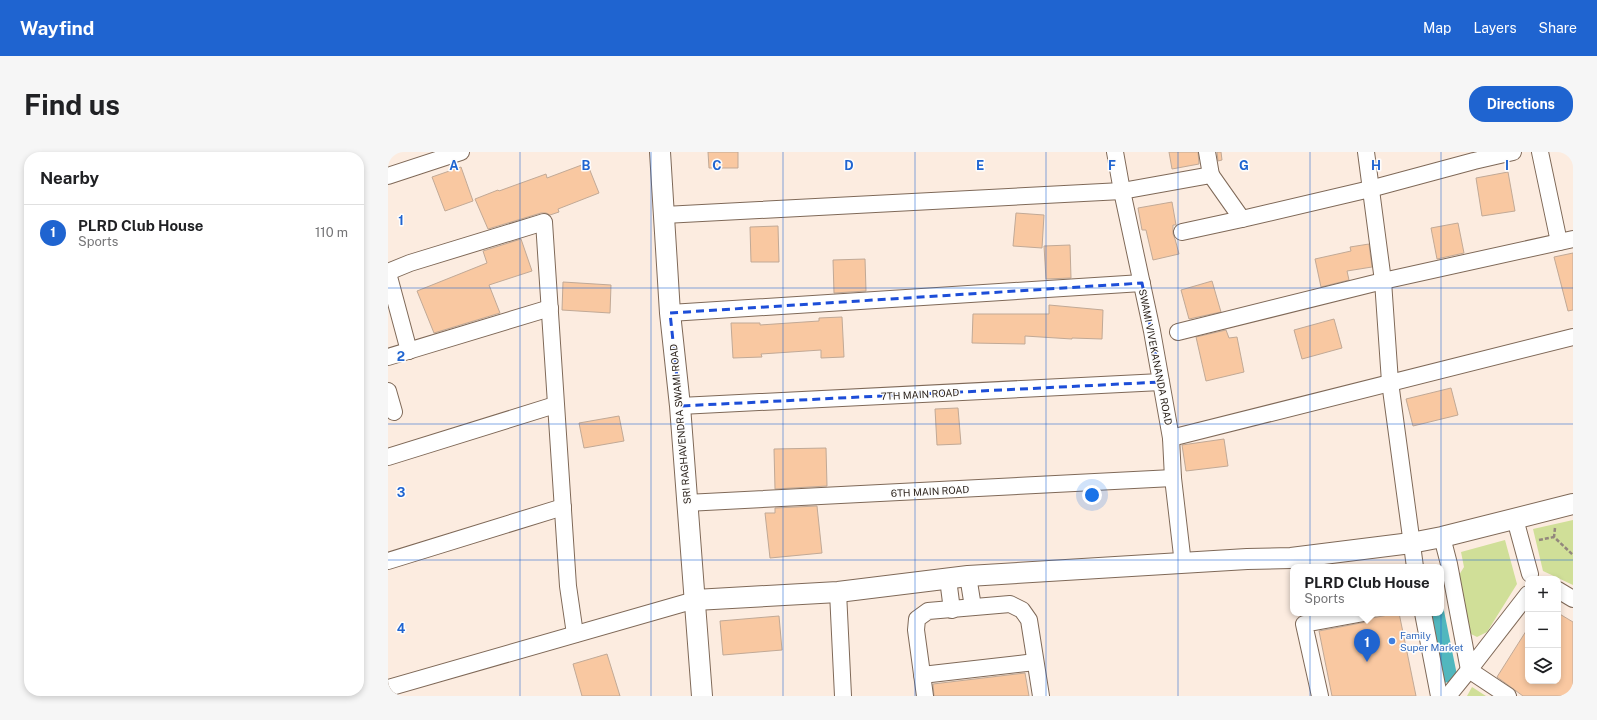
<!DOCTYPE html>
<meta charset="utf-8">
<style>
body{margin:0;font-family:"Public Sans",sans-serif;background:#f6f6f6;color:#202124}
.controls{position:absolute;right:12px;bottom:12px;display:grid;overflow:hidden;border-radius:8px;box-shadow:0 2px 6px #0003}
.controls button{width:36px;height:36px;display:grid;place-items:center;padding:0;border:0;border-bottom:1px solid #e0e0e0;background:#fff;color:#202124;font:20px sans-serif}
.you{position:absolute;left:704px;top:343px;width:14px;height:14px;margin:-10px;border:3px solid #fff;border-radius:50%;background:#1a73e8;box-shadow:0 0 0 6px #1a73e833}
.badge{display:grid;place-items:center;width:26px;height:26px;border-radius:50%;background:#1f64d0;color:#fff;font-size:13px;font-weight:700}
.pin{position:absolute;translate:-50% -33px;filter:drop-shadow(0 1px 2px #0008)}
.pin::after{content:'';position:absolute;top:21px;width:14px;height:12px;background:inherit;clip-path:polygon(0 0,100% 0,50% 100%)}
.popup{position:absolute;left:902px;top:412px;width:154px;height:52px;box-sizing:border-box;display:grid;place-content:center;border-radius:8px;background:#fff;filter:drop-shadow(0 1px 3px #0005);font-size:13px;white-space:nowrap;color:#757577}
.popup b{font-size:15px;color:#202124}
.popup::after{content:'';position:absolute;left:50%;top:100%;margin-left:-8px;border:8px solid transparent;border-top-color:#fff}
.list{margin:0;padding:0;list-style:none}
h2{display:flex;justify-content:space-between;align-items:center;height:52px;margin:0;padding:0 16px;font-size:17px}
h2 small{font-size:13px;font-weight:400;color:#757577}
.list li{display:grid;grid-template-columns:26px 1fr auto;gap:12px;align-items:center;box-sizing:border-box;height:56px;padding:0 16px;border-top:1px solid #e0e0e0}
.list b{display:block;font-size:15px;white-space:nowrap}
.list p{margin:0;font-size:13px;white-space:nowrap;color:#757577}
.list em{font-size:13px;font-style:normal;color:#757577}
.icon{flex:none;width:22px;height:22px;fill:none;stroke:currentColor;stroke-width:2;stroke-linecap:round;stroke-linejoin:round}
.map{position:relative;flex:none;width:1185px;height:544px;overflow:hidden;border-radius:16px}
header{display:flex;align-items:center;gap:24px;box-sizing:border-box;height:56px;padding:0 20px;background:#1f64d0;color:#fff}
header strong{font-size:19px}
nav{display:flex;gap:22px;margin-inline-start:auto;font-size:14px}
.intro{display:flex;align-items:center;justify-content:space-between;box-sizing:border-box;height:96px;padding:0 24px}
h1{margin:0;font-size:28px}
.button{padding:10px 18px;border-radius:16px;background:#1f64d0;color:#fff;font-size:14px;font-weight:700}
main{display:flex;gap:24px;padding:0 24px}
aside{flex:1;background:#fff;border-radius:16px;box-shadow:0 2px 6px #0003}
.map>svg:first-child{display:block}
</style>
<header>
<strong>Wayfind</strong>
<nav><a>Map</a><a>Layers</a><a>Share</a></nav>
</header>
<div class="intro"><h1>Find us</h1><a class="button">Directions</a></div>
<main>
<aside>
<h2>Nearby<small></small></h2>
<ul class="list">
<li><span class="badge">1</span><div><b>PLRD Club House</b><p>Sports</p></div><em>110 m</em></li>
</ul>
</aside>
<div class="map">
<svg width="1185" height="544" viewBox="0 0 1185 544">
<rect width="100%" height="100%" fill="#fcece0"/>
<!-- green -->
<g fill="#d0df98">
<path d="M 1185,368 L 1185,433 L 1155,419 L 1145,377 Z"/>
<path d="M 1117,388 L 1129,432 L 1099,480 L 1089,485 L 1083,482 L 1071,423 L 1076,415 L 1073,400 Z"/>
<path d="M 1084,535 L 1098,544 L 1079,544 Z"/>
</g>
<!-- water -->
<path fill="#51b7be" d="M 1053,444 L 1070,528 L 1056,531 L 1041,461 L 1053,461 Z"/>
<!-- building -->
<g fill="#f9c8a1" stroke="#c1a996">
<path d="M 320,0 L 350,0 L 350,16 L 321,16 Z"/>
<path d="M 781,0 L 810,0 L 811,12 L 784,17 Z"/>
<path d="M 829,0 L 833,0 L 834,8 L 830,9 Z"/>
<path d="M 199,11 L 211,41 L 170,57 L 171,60 L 162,63 L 158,61 L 153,61 L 100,77 L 87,47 L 110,38 L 111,39 L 158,22 L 159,26 Z"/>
<path d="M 73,15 L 85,49 L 57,59 L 44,25 Z"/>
<path d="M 1120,20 L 1127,59 L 1094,64 L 1088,26 Z"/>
<path d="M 784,50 L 788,73 L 785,73 L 785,82 L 787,87 L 791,102 L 765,108 L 758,78 L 754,78 L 750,56 Z"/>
<path d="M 628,61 L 656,63 L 654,96 L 625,94 Z"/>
<path d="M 1070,71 L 1076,101 L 1049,107 L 1043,76 Z"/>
<path d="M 390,74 L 391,110 L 363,110 L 362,75 Z"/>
<path d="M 133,87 L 144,119 L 101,133 L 112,161 L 46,181 L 29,139 L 99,111 L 95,99 Z"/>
<path d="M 981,92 L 984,115 L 959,119 L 961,128 L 933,135 L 927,107 L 963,99 L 962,95 Z"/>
<path d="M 682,93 L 683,126 L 658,127 L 656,94 Z"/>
<path d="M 1185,101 L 1185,158 L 1180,159 L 1166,105 Z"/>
<path d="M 477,107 L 478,139 L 446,141 L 445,108 Z"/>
<path d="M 824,129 L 833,160 L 801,167 L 793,138 Z"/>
<path d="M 175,130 L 223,133 L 222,161 L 174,158 Z"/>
<path d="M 661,153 L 715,158 L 714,187 L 684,186 L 684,187 L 637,184 L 637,192 L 584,191 L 585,162 L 661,162 Z"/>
<path d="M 454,165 L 456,205 L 433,206 L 433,198 L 373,202 L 374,205 L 345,206 L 343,171 L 372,171 L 372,173 L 431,169 L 431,166 Z"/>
<path d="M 946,167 L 954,196 L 914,207 L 906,178 Z"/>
<path d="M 838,178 L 841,186 L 849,185 L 856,220 L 818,229 L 808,185 Z"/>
<path d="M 1063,236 L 1070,263 L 1025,274 L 1018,247 Z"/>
<path d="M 570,256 L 573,292 L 549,293 L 547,257 Z"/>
<path d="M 231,264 L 236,289 L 196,296 L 191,271 Z"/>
<path d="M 836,287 L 840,314 L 798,319 L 794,293 Z"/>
<path d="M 438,296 L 439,334 L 387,337 L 386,297 Z"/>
<path d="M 429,354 L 434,401 L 382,406 L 377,361 L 387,361 L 387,356 Z"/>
<path d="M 1011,461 L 1028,544 L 944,544 L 931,479 L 978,470 L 984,466 Z"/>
<path d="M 1170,461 L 1185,470 L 1185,544 L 1135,544 L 1109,525 L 1140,476 L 1140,529 L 1170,529 Z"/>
<path d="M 391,464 L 394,498 L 335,503 L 332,469 Z"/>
<path d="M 219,502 L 232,544 L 194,544 L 185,512 Z"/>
<path d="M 637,521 L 641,544 L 546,544 L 545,532 Z"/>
</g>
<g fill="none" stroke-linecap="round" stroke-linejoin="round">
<defs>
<g id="minor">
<path d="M 727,0 L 734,39 L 764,179 L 783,286 L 785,326 L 795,412"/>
<path d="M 819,0 L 823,23"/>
<path d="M 978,0 L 995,129 L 1002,230 L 1027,415"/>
<path d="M 1152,0 L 1171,90"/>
<path d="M 0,24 L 73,0"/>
<path d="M 276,63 L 734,39 L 823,23 L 854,67 L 982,37 L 1086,9 L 1125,0"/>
<path d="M 794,80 L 854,67"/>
<path d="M 0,120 L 22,111 L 156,70 L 180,434 L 187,482"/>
<path d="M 0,121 L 21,199"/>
<path d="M 282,161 L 754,131"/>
<path d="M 790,180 L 995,129 L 1185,87"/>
<path d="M 0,205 L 162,156"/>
<path d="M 0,239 L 6,260"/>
<path d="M 292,254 L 773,230"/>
<path d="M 783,286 L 1185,185"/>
<path d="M 0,305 L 167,253"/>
<path d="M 298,351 L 785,326"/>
<path d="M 1127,367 L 1142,422"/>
<path d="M 1054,385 L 1061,412 L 1081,518 L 1140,442"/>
<path d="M 0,409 L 175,355"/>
<path d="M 580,424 L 585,455"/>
<path d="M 560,427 L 564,458"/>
<path d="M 1170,438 L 1185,447"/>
<path d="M 450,440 L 455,544"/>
<path d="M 1035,461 L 1051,544"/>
<path d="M 534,523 L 647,510"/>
<path d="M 0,536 L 307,448"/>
<path d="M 537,544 L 528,478 L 529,467 L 540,459 L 622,452 L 634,458 L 641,468 L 653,544"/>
<path d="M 932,544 L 916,472 L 976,461"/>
<path d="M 1060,544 L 1081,518 L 1120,544"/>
</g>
<g id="tertiary">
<path d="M 272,0 L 282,161 L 292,254 L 314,544"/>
<path d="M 307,448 L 450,440 L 580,424 L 859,407 L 903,406 L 1023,391 L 1054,385 L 1185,352"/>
</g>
</defs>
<!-- minor casing -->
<use href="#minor" stroke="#7f6958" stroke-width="18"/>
<!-- tertiary casing -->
<use href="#tertiary" stroke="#7f6958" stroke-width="22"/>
<!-- path -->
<g stroke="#93877d" stroke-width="2.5" stroke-dasharray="4 2" stroke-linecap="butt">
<path d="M 1167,376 L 1166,385 L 1185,403"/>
<path d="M 1151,388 L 1166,385"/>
</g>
<!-- minor -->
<use href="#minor" stroke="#fff" stroke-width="16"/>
<!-- tertiary -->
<use href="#tertiary" stroke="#fff" stroke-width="20"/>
</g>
<!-- marked area -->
<path fill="none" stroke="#1d4ed8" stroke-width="3" stroke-dasharray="8 5" stroke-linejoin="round" d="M 754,131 L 773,230 L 292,254 L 282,161 Z"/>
<!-- grid -->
<path fill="none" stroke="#1f64d0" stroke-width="1" stroke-opacity="0.55" d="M 132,0 L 132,544M 263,0 L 263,544M 395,0 L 395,544M 527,0 L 527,544M 658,0 L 658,544M 790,0 L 790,544M 922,0 L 922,544M 1053,0 L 1053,544M 0,136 L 1185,136M 0,272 L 1185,272M 0,408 L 1185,408"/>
<!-- markers -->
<circle fill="#3f7fe0" stroke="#fdfdfd" stroke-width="1.5" cx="1004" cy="489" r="4"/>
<g text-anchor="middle" stroke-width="3" stroke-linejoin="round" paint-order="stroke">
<!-- street labels -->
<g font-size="10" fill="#281f18" stroke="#fdfdfd">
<text transform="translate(768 205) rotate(79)" y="4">SWAMI VIVEKANANDA ROAD</text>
<text transform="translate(532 242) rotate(-3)" y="4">7TH MAIN ROAD</text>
<text transform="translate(292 272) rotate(-95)" y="4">SRI RAGHAVENDRA SWAMI ROAD</text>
<text transform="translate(542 339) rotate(-3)" y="4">6TH MAIN ROAD</text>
</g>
<!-- shop labels -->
<g font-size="10" fill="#366cbe" stroke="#fdfdfd" text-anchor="start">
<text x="1012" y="487">Family<tspan x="1012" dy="12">Super Market</tspan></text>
</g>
</g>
<g font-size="13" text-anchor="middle" font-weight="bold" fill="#1f64d0" stroke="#fdfdfd" stroke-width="3" stroke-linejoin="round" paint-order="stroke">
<text x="66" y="18">A</text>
<text x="198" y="18">B</text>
<text x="329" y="18">C</text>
<text x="461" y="18">D</text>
<text x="592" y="18">E</text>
<text x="724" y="18">F</text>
<text x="856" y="18">G</text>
<text x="988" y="18">H</text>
<text x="1119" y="18">I</text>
<text x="13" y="73">1</text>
<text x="13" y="209">2</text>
<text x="13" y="345">3</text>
<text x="13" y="481">4</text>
</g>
</svg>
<div class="controls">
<button>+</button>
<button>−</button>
<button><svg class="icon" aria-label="layers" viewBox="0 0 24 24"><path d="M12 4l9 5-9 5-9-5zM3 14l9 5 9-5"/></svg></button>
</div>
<div class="you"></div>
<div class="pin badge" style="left:979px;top:510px">1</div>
<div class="popup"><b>PLRD Club House</b>Sports</div>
</div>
</main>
